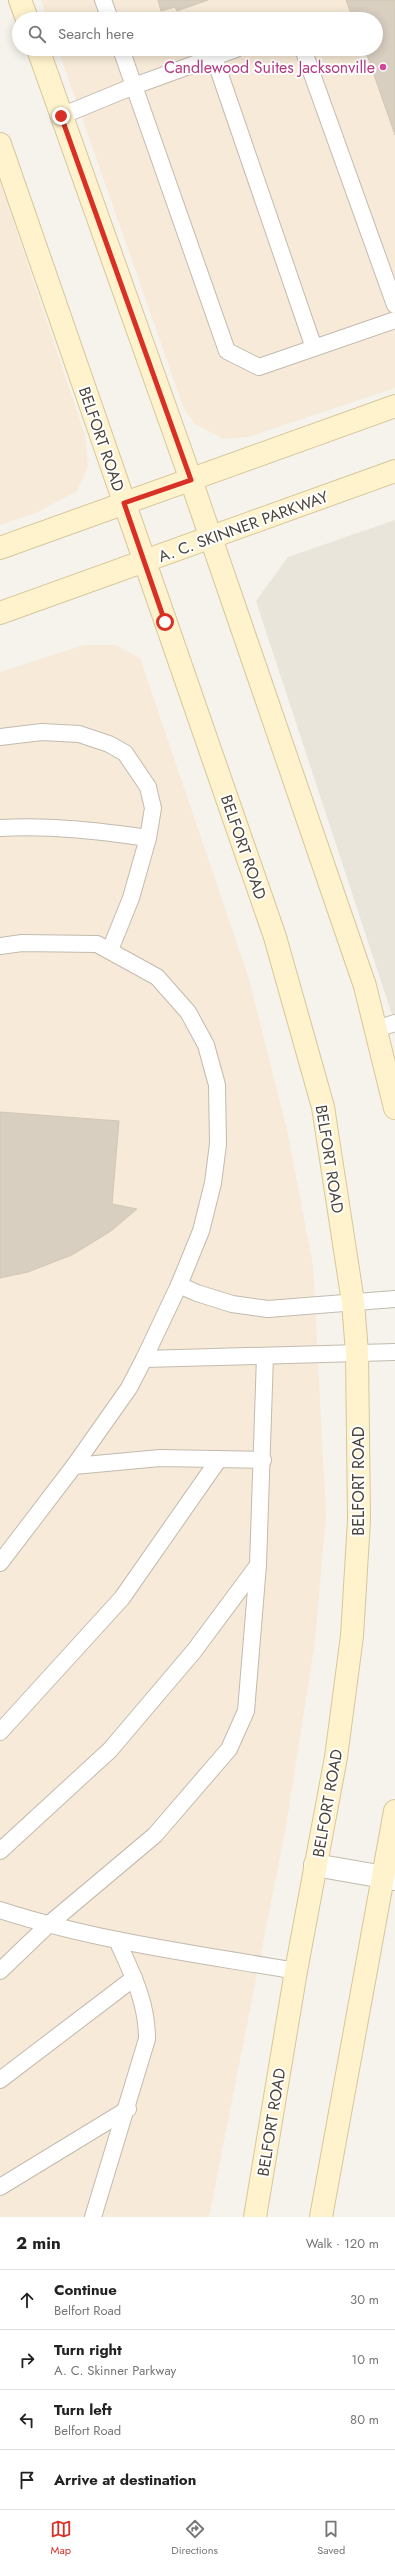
<!DOCTYPE html>
<meta charset="utf-8">
<style>
body{margin:0;font-family:Jost,sans-serif;background:#f6f6f6;color:#222}
.stop{position:absolute;width:12px;height:12px;margin:-9px;border:3px solid #d93025;border-radius:50%;background:#fff}
.stop.end{background:#d93025;border-color:#fff;box-shadow:0 1px 4px #0008}
.list{margin:0;padding:0;list-style:none}
h2{display:flex;justify-content:space-between;align-items:center;height:52px;margin:0;padding:0 16px;font-size:17px}
h2 small{font-size:13px;font-weight:400;color:#767676}
.list li{display:grid;grid-template-columns:26px 1fr auto;gap:12px;align-items:center;box-sizing:border-box;height:60px;padding:0 16px;border-top:1px solid #e0e0e0}
.list b{display:block;font-size:15px;white-space:nowrap}
.list p{margin:0;font-size:13px;white-space:nowrap;color:#767676}
.list em{font-size:13px;font-style:normal;color:#767676}
.icon{flex:none;width:22px;height:22px;fill:none;stroke:currentColor;stroke-width:2;stroke-linecap:round;stroke-linejoin:round}
.map{position:relative;flex:none;width:395px;height:2217px;overflow:hidden}
.search{position:absolute;background:#fff;box-shadow:0 2px 10px #0003;left:12px;right:12px;top:12px;height:44px;display:flex;align-items:center;gap:10px;box-sizing:border-box;padding:0 14px;border-radius:22px;color:#767676;font-size:15px}
.sheet{height:292px;background:#fff}
nav{display:flex;justify-content:space-around;align-items:center;box-sizing:border-box;height:56px;border-top:1px solid #e0e0e0;background:#fff;font-size:11px;color:#767676}
nav a{display:grid;justify-items:center;gap:2px}
nav .on{color:#d93025}
.map>svg:first-child{display:block}
</style>
<div class="map">
<svg width="395" height="2217" viewBox="0 0 395 2217">
<rect width="100%" height="100%" fill="#f6f3ec"/>
<!-- residential -->
<path fill="#eae5da" d="M 395,520 L 395,1024 L 256,601 L 288,557 Z"/>
<!-- commercial -->
<g fill="#f7ead8">
<path d="M 41,0 L 395,0 L 395,388 L 248,437 L 223,439 L 195,424 L 184,409 L 58,49 L 376,49 L 376,19 L 47,19 Z"/>
<path d="M 0,182 L 85,435 L 88,466 L 77,491 L 38,512 L 0,525 Z"/>
<path d="M 84,645 L 115,645 L 140,658 L 248,976 L 287,1130 L 313,1265 L 326,1515 L 315,1642 L 286,1827 L 209,2217 L 0,2217 L 0,672 Z"/>
</g>
<!-- building -->
<g fill="#d8cfc1" stroke="#d3c7b4">
<path d="M 158,0 L 208,0 L 177,11 L 175,7 L 161,11 Z"/>
<path d="M 346,0 L 395,0 L 395,135 L 365,49 L 376,49 L 376,19 L 353,19 Z"/>
<path d="M 0,1112 L 119,1121 L 112,1204 L 137,1209 L 111,1231 L 72,1255 L 28,1272 L 0,1278 Z"/>
</g>
<g fill="none" stroke-linecap="round" stroke-linejoin="round">
<defs>
<g id="lane">
<path d="M 103,0 L 110,19"/>
<path d="M 121,49 L 227,351 L 259,367 L 395,320"/>
<path d="M 303,49 L 395,305"/>
<path d="M 214,57 L 314,348"/>
<path d="M 61,116 L 134,86 L 236,49"/>
<path d="M 0,737 L 42,732 L 79,734 L 109,744 L 125,753 L 148,787 L 153,808 L 148,838 L 131,898 L 110,950"/>
<path d="M 0,828 C 50,825 99,831 148,838"/>
<path d="M 0,946 L 22,943 L 97,944 L 157,977 L 188,1012 L 206,1045 L 217,1085 L 218,1144 L 213,1183 L 201,1231 L 179,1285 L 144,1359 L 129,1388 L 74,1466 L 0,1563"/>
<path d="M 376,1029 L 395,1023"/>
<path d="M 179,1285 L 197,1293 L 232,1304 L 268,1309 L 395,1299"/>
<path d="M 144,1359 L 395,1352"/>
<path d="M 74,1466 L 160,1458 L 263,1460"/>
<path d="M 0,1732 L 122,1598 L 219,1459"/>
<path d="M 0,1851 L 110,1750 L 194,1651 L 258,1565"/>
<path d="M 0,1910 C 96,1941 197,1954 296,1971"/>
<path d="M 0,1971 L 48,1925 L 155,1835 L 229,1749 L 246,1711 L 258,1565 L 265,1356"/>
<path d="M 0,2080 L 134,1978"/>
<path d="M 0,2187 L 128,2109"/>
<path d="M 93,2217 L 147,2039 C 147,2001 132,1974 117,1940"/>
</g>
<path id="street" d="M 315,1865 L 395,1879"/>
<g id="secondary">
<path d="M 20,0 L 27,19"/>
<path d="M 38,49 L 191,480 L 365,986 L 395,1108"/>
<path d="M 0,144 L 275,937 L 323,1107 L 353,1302 L 357,1353 L 359,1520 L 352,1636 L 336,1757 L 296,1971 L 255,2217"/>
<path d="M 0,548 L 395,406"/>
<path d="M 0,613 L 395,471"/>
<path d="M 321,2217 L 395,1811"/>
</g>
</defs>
<!-- lane casing -->
<use href="#lane" stroke="#c2bbae" stroke-width="18"/>
<!-- street casing -->
<use href="#street" stroke="#c2bbae" stroke-width="24"/>
<!-- secondary casing -->
<use href="#secondary" stroke="#d6c79b" stroke-width="24"/>
<!-- lane -->
<use href="#lane" stroke="#fff" stroke-width="16"/>
<!-- street -->
<use href="#street" stroke="#fff" stroke-width="22"/>
<!-- secondary -->
<use href="#secondary" stroke="#fff3cd" stroke-width="22"/>
</g>
<g fill="none" stroke-linecap="round" stroke-linejoin="round">
<!-- route -->
<path stroke="#d93025" stroke-width="5" d="M 61,116 L 191,480 L 124,503 L 165,622"/>
</g>
<!-- markers -->
<circle fill="#d1479c" stroke="#fff" stroke-width="1.5" cx="383" cy="67" r="4"/>
<g text-anchor="middle" stroke-width="4" stroke-linejoin="round" paint-order="stroke">
<!-- hotel labels -->
<g font-size="16" fill="#b23c85" stroke="#fff" text-anchor="end">
<text x="375" y="73">Candlewood Suites Jacksonville</text>
</g>
<!-- street labels -->
<g font-size="16" fill="#4b4439" stroke="#fff">
<text transform="translate(102 439) rotate(71)" y="6">BELFORT ROAD</text>
<text transform="translate(243 526) rotate(-20)" y="6">A. C. SKINNER PARKWAY</text>
<text transform="translate(244 847) rotate(71)" y="6">BELFORT ROAD</text>
<text transform="translate(330 1159) rotate(81)" y="6">BELFORT ROAD</text>
<text transform="translate(358 1481) rotate(-90)" y="6">BELFORT ROAD</text>
<text transform="translate(327 1803) rotate(-80)" y="6">BELFORT ROAD</text>
<text transform="translate(271 2122) rotate(-81)" y="6">BELFORT ROAD</text>
</g>
</g>
</svg>
<div class="stop" style="left:165px;top:622px"></div>
<div class="stop end" style="left:61px;top:116px"></div>
<div class="search"><svg class="icon" aria-label="search" viewBox="0 0 24 24"><circle cx="10" cy="10" r="6"/><path d="M15 15l6 6"/></svg>Search here</div>
</div>
<section class="sheet">
<h2>2 min<small>Walk · 120 m</small></h2>
<ul class="list">
<li><svg class="icon" aria-label="ahead" viewBox="0 0 24 24"><path d="M12 20V5M6 11l6-6 6 6"/></svg><div><b>Continue</b><p>Belfort Road</p></div><em>30 m</em></li>
<li><svg class="icon" aria-label="right" viewBox="0 0 24 24"><path d="M7 20v-9h11M14 6l5 5-5 5"/></svg><div><b>Turn right</b><p>A. C. Skinner Parkway</p></div><em>10 m</em></li>
<li><svg class="icon" aria-label="left" viewBox="0 0 24 24"><path d="M17 20v-9H6M10 6l-5 5 5 5"/></svg><div><b>Turn left</b><p>Belfort Road</p></div><em>80 m</em></li>
<li><svg class="icon" aria-label="arrive" viewBox="0 0 24 24"><path d="M6 21V4h12l-3 4 3 4H6"/></svg><div><b>Arrive at destination</b></div></li>
</ul>
</section>
<nav>
<a class="on"><svg class="icon" aria-label="map" viewBox="0 0 24 24"><path d="M3 6l6-2 6 2 6-2v14l-6 2-6-2-6 2zM9 4v14M15 6v14"/></svg>Map</a>
<a><svg class="icon" aria-label="directions" viewBox="0 0 24 24"><path d="M12 3l9 9-9 9-9-9zM9 14v-3h6M13 9l2 2-2 2"/></svg>Directions</a>
<a><svg class="icon" aria-label="saved" viewBox="0 0 24 24"><path d="M7 4h10v16l-5-4-5 4z"/></svg>Saved</a>
</nav>
